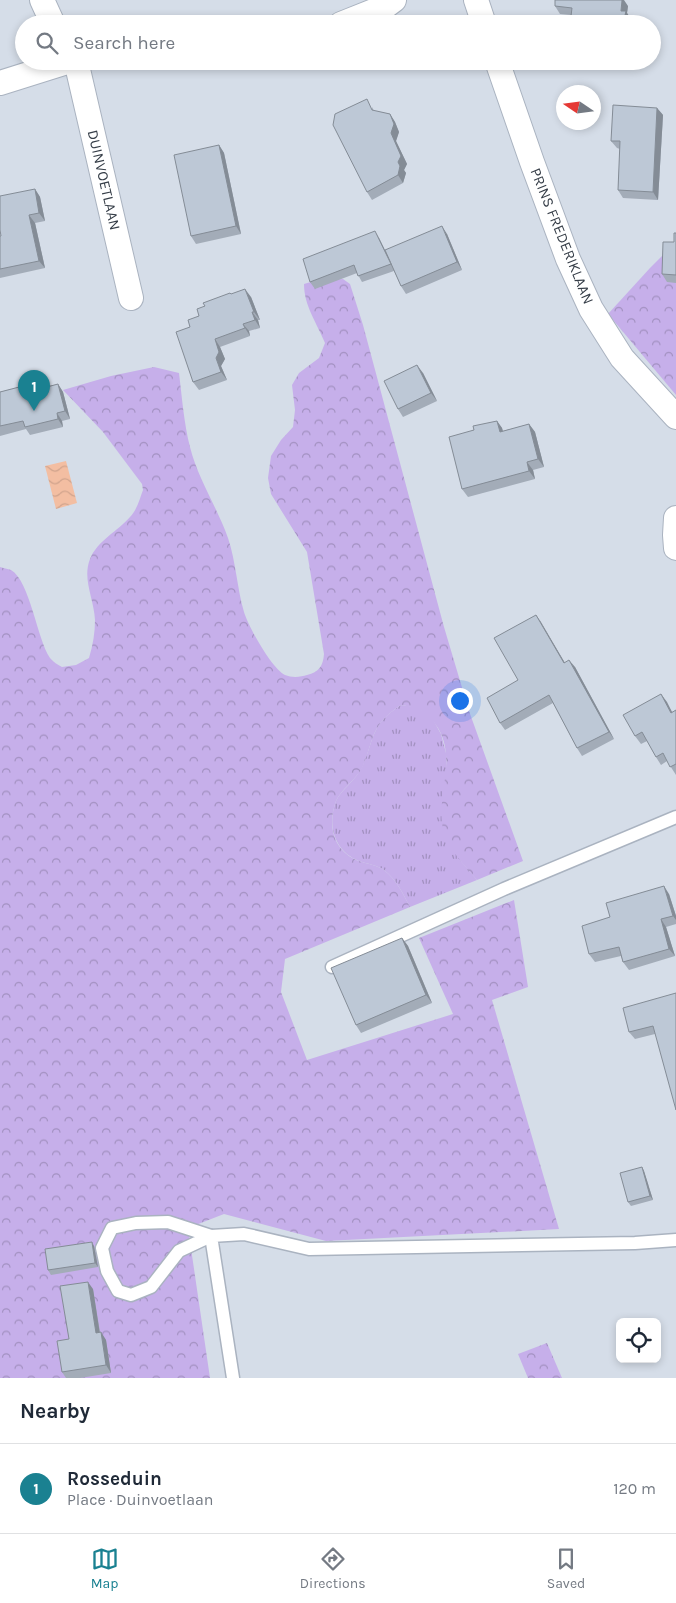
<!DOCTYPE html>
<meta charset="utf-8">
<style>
body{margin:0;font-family:Karla,sans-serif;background:#f2f2f3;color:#1f2937}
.controls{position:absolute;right:15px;bottom:15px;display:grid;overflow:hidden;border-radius:8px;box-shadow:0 2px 8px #0003}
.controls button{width:45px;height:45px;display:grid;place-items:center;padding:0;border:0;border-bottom:1px solid #e0e1e3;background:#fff;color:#1f2937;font:25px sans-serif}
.compass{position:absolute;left:556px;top:85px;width:45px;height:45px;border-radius:50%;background:#fff;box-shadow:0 2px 8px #0003;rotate:283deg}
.you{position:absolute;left:459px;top:700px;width:18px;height:18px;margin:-12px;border:4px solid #fff;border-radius:50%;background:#1a73e8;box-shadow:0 0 0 8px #1a73e833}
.badge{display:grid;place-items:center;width:32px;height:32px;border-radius:50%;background:#1a8191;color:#fff;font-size:16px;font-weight:700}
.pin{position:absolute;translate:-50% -41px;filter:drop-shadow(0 1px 2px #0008)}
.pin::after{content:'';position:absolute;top:26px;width:18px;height:15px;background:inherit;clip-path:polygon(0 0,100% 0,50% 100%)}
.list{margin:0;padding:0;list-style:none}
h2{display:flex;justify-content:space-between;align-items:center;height:65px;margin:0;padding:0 20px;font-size:21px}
h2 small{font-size:16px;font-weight:400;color:#747a83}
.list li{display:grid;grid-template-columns:32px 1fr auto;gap:15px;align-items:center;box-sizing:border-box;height:90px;padding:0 20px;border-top:1px solid #e0e1e3}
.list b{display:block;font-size:19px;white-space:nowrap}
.list p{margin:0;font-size:16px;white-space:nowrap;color:#747a83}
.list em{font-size:16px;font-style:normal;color:#747a83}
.icon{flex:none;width:28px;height:28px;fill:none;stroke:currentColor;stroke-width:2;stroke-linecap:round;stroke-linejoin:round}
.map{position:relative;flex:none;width:676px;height:1378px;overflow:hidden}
.search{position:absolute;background:#fff;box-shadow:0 2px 8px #0003;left:15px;right:15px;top:15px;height:55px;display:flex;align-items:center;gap:12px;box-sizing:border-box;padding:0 18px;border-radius:28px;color:#747a83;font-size:19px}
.sheet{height:155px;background:#fff}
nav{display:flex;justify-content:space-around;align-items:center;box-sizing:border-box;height:70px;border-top:1px solid #e0e1e3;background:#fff;font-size:14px;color:#747a83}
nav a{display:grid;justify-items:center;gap:2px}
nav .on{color:#1a8191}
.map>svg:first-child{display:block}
</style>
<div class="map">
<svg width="676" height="1378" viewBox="0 0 676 1378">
<defs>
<pattern id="grass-tufts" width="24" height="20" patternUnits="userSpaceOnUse" patternTransform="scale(1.25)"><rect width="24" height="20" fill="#c6afea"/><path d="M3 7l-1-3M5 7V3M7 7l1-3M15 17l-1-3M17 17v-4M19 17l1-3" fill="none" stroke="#a290c0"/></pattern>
<pattern id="forest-crowns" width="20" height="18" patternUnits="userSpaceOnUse" patternTransform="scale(1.25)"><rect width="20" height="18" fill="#c6afea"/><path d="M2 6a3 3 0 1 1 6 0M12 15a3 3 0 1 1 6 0" fill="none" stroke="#a290c0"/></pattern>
<pattern id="water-waves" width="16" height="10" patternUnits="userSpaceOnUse" patternTransform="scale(1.25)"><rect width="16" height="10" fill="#f3bea2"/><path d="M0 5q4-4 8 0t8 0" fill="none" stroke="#d1a48d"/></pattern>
</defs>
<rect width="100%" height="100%" fill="#e8ecf4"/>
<!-- residential -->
<path fill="#d5dde8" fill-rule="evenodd" d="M 0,0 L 676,0 L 676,1378 L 0,1378 ZM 24,24 L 652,24 L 652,61 L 24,61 ZM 564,92 L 594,92 L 594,122 L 564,122 ZM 620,1322 L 657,1322 L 657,1359 L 620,1359 Z"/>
<!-- grass -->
<path fill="url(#grass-tufts)" d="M 401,705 L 416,707 L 431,716 L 441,734 L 446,753 L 446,777 L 460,860 L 477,880 L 410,907 C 403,894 397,880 384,870 C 377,865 367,864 359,861 C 334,851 327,825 336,801 C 340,791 356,780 362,767 C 375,738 370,725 401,705 Z"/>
<!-- forest -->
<g fill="url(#forest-crowns)">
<path d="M 676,242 L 676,395 L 608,314 L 650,268 Z"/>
<path d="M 343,279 L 350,284 L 363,325 L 444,627 L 469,711 L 523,861 L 477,880 C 465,866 450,851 444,833 C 434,799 458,762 438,728 C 428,712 420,708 401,705 C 370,725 375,738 362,768 C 356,779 340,791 336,801 C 327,825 333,851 359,861 C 367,864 377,865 384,870 C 397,880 403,894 410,907 L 285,959 L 281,992 L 307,1060 L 453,1014 L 419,938 L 514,900 L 528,987 L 492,1000 L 559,1229 L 326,1241 L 224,1214 L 188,1228 L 210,1378 L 0,1378 L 0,567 C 3,568 8,569 11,570 C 30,581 37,639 50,658 C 53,662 58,665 62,667 L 76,665 L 89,658 C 93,645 95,632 95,620 C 94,599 82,579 90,559 C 97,541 118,531 130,517 C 137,510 140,498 143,490 L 142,484 L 103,432 L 63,390 L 111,376 L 154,367 L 179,373 C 182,397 184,424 190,447 C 198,479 217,507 228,538 C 236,562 237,588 244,612 C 248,626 272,669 285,675 C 292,678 301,677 307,675 C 319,672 323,666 324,654 L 307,552 L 271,494 L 268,478 L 271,456 L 281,440 L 293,427 L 295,410 L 292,385 L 299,373 L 319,358 L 325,343 C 317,323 304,306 304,284 L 314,281 Z"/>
<path d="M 547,1343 L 562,1378 L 528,1378 L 518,1354 Z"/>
</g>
<!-- water -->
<path fill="url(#water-waves)" d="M 66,461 L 77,503 L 56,509 L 45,466 Z"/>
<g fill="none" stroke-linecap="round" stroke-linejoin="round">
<defs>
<g id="service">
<path d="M 332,967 L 504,889 L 676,817"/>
<path d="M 168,1222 L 211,1236 L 179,1251 L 151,1287 L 131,1295 L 118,1291 L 107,1271 L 102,1248 L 112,1228 L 136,1223 Z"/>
<path d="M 233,1378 L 211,1236 L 244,1234 L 309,1249 L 635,1243 L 676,1240"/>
</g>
<g id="minor">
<path d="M 42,0 L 53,24"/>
<path d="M 476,0 L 484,24"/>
<path d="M 341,24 L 386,6 L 394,0"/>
<path d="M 76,61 L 131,298"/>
<path d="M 497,61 L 532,162 L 568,259 L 591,309 L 622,358 L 676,417"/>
<path d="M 0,83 L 70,61"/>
<path d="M 676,518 L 675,535 L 676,548"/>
</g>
</defs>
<!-- service casing -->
<use href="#service" stroke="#aab3c0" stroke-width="15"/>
<!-- minor casing -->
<use href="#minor" stroke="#aab3c0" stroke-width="26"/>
<!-- service -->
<use href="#service" stroke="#fff" stroke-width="12"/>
<!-- minor -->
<use href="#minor" stroke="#fff" stroke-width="24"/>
</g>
<!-- wall -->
<g fill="#a3acb8">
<path d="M 555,6 L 628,6 L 627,13 L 631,19 L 630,24 L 570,24 L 571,15 L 560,14 Z"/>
<path d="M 372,107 L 374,111 L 390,114 L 395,122 L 399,132 L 396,141 L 407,164 L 404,170 L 406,173 L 403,183 L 372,200 L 367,192 Z"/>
<path d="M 657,108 L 663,115 L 658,200 L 623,198 L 618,190 L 620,149 L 617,148 L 611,141 Z"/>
<path d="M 219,145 L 224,153 L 241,234 L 196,244 L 191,236 Z"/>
<path d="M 35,189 L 40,197 L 45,221 L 35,223 L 45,268 L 0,278 L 0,236 L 1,236 Z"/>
<path d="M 676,233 L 676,283 L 667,282 L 662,274 L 674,242 Z"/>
<path d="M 447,234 L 462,270 L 406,294 L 401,286 L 394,271 L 362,282 L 357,273 L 315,289 L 310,282 L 379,238 L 388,256 Z"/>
<path d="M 230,293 L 231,294 L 251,297 L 260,320 L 258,320 L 260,328 L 249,331 L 250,336 L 220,347 L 225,359 L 221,366 L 227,380 L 199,390 L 193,382 L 190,327 L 199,316 L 205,306 Z"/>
<path d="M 423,373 L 437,401 L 403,417 L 398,409 Z"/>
<path d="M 46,380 L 49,386 L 58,384 L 63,392 L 70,419 L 62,421 L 63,427 L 30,435 L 26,429 L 0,436 L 0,392 Z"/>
<path d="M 497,421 L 502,428 L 503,431 L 529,424 L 535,432 L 544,467 L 533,470 L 535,479 L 468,497 L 462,489 L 474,430 Z"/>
<path d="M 536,615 L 565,663 L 575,667 L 614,739 L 582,756 L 577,748 L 553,703 L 505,730 L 500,723 L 518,680 Z"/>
<path d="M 661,694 L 672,712 L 676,710 L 676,775 L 667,761 L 661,765 L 656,757 L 647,741 L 641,744 L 635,736 Z"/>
<path d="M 669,894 L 676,916 L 676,924 L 666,927 L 675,956 L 629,970 L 623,962 L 621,956 L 595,962 L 589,954 L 610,917 Z"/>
<path d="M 402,938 L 408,946 L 432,1003 L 361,1033 L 356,1025 Z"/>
<path d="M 676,993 L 655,1034 L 635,1039 L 629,1032 Z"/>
<path d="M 642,1167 L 644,1171 L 653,1200 L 631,1206 L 628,1202 Z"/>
<path d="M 94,1246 L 98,1267 L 51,1275 L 48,1270 Z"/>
<path d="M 93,1289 L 100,1332 L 106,1340 L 111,1373 L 80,1378 L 66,1378 L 62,1372 Z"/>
</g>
<!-- shaded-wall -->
<g fill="#848c96">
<path d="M 622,0 L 624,0 L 628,6 L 627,13 L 631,19 L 630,24 L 623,24 L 621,11 Z"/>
<path d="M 657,108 L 663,115 L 658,200 L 653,192 Z"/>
<path d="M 390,114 L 395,122 L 399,132 L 396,141 L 407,164 L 404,170 L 406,173 L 403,183 L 398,175 L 398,162 L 391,133 Z"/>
<path d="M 219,145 L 224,153 L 241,234 L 236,226 Z"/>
<path d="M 35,189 L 40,197 L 45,221 L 39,213 Z"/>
<path d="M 29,215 L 35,223 L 45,268 L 39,261 Z"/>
<path d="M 442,226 L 447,234 L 462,270 L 457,262 Z"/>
<path d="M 375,231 L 379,238 L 395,271 L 391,264 Z"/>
<path d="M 245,289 L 251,297 L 260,320 L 254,312 Z"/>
<path d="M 252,312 L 258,320 L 260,328 L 255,320 Z"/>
<path d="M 243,324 L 249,331 L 250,336 L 245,328 Z"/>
<path d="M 215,339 L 220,347 L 225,359 L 221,366 L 227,380 L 221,372 L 216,358 Z"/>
<path d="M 417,365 L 423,373 L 437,401 L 431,393 Z"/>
<path d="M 58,384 L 63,392 L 70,419 L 65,411 Z"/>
<path d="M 57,413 L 62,421 L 63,427 L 58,419 Z"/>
<path d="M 497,421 L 502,428 L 505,440 L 500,432 Z"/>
<path d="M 529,424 L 535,432 L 544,467 L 538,459 Z"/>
<path d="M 527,462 L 533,470 L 535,479 L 529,471 Z"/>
<path d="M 536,615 L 541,622 L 569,670 L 564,663 Z"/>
<path d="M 569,660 L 575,667 L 614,739 L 609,732 Z"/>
<path d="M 661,694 L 667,702 L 676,720 L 671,713 Z"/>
<path d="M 664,886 L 669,894 L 676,916 L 676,920 L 673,916 Z"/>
<path d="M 661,919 L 666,927 L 675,956 L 669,949 Z"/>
<path d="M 402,938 L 408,946 L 432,1003 L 426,995 Z"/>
<path d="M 642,1167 L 644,1171 L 653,1200 L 650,1196 Z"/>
<path d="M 92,1242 L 94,1246 L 98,1267 L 95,1263 Z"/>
<path d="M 88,1282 L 93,1289 L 101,1341 L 96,1333 Z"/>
<path d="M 101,1332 L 106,1340 L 111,1373 L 106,1365 Z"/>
</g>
<!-- building -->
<g fill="#bdc8d6" stroke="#848c96">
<path d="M 555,0 L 622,0 L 621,11 L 626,11 L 623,24 L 570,24 L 572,8 L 555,6 Z"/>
<path d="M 367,99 L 372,110 L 390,114 L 394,124 L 391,133 L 401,156 L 398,162 L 400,166 L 398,175 L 367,192 L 333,125 L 335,114 Z"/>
<path d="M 613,105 L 657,108 L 653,192 L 618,190 L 620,141 L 611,141 Z"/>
<path d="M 219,145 L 236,226 L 191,236 L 174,155 Z"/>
<path d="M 35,189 L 39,213 L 29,215 L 39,261 L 0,269 L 0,236 L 1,236 L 0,230 L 0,196 Z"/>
<path d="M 442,226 L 457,262 L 401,286 L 385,250 Z"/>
<path d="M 375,231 L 391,264 L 358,276 L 354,265 L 310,282 L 303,259 Z"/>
<path d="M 674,233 L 676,233 L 676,275 L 662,274 L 663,242 L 674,242 Z"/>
<path d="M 245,289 L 254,312 L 252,312 L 255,320 L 243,324 L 245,328 L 215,339 L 219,352 L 216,358 L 221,372 L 193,382 L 176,332 L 190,327 L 188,320 L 199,316 L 197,309 L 205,306 L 203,303 L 230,293 L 231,294 Z"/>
<path d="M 417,365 L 431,393 L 398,409 L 384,381 Z"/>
<path d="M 46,380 L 47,387 L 58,384 L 65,411 L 57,413 L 58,419 L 25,427 L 23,421 L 0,426 L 0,392 Z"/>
<path d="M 497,421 L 500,432 L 529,424 L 538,459 L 527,462 L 529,471 L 462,489 L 449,437 L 474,430 L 473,426 Z"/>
<path d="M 536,615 L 564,663 L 569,660 L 609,732 L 577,748 L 549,695 L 500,723 L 487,698 L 518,680 L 494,638 Z"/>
<path d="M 661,694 L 671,713 L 676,710 L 676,764 L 670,767 L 663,753 L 656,757 L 642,732 L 635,736 L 623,715 Z"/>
<path d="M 664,886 L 673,916 L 661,919 L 669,949 L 623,962 L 619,947 L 589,954 L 582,926 L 610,917 L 606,903 Z"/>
<path d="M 402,938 L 426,995 L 356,1025 L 331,968 Z"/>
<path d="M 676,993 L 676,1110 L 653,1026 L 629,1032 L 623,1008 Z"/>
<path d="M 642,1167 L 650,1196 L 628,1202 L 620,1173 Z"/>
<path d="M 92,1242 L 95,1263 L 48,1270 L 45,1249 Z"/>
<path d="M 88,1282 L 96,1333 L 101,1332 L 106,1365 L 62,1372 L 57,1341 L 69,1339 L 60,1286 Z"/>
</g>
<g text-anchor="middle" stroke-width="4" stroke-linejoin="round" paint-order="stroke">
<!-- street labels -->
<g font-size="15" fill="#363e48" stroke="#fff">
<text transform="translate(104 180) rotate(77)" y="5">DUINVOETLAAN</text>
<text transform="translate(562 236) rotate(68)" y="5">PRINS FREDERIKLAAN</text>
</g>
</g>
</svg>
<div class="controls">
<button><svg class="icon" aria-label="locate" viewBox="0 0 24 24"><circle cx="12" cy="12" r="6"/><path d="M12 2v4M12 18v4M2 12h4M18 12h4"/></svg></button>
</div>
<svg class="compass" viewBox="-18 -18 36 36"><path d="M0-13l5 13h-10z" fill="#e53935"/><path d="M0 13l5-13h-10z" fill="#747a83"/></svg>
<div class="you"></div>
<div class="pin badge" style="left:34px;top:411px">1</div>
<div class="search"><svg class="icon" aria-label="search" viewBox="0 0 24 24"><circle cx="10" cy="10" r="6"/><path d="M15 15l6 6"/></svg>Search here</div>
</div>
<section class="sheet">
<h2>Nearby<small></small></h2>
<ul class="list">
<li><span class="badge">1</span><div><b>Rosseduin</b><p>Place · Duinvoetlaan</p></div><em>120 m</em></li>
</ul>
</section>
<nav>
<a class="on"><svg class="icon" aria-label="map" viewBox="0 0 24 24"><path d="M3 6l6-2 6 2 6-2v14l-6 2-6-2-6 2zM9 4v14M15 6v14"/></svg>Map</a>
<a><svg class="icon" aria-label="directions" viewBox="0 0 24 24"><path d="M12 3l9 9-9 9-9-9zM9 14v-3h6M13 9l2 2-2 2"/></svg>Directions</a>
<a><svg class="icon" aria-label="saved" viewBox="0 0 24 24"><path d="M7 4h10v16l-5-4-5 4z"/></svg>Saved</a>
</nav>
